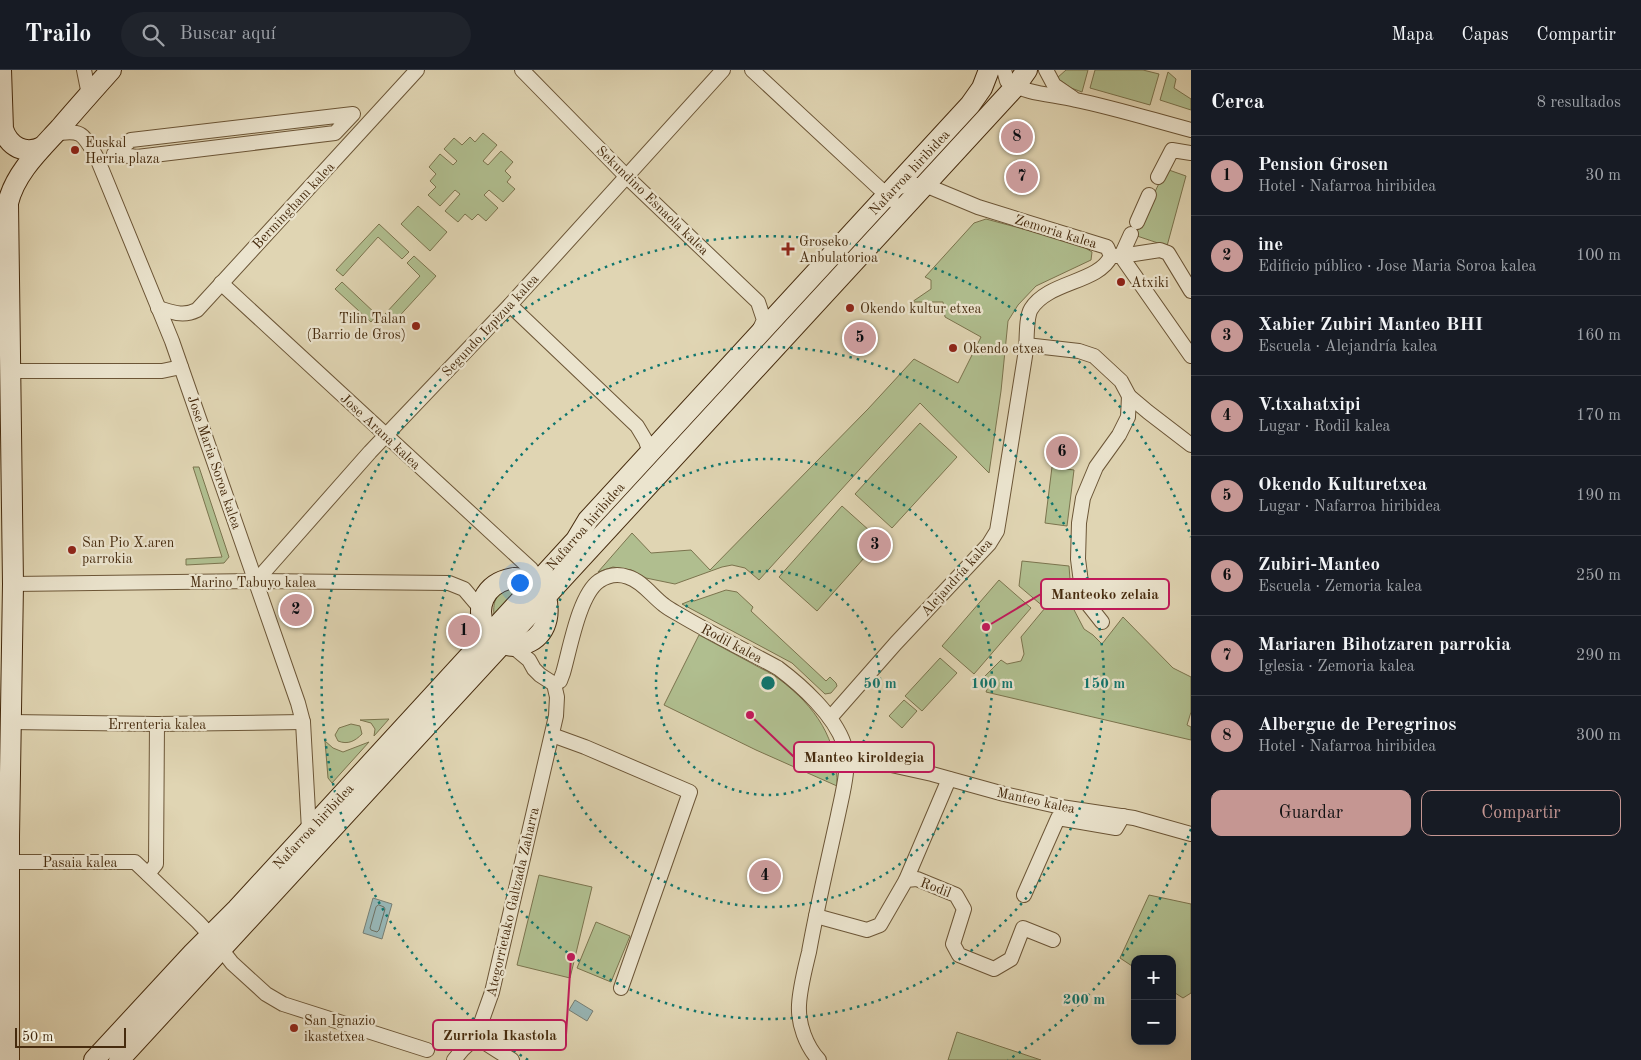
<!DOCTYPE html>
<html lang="es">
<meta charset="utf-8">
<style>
body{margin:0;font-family:"Old Standard TT",serif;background:#20242c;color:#f1f3f6}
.controls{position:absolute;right:15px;bottom:15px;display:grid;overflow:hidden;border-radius:10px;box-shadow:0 2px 12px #0003}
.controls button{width:45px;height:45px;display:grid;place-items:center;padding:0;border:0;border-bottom:1px solid #363941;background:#171b24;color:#f1f3f6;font:25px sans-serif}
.scale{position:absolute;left:15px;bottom:12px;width:111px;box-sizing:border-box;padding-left:5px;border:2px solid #462b0e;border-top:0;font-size:14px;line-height:18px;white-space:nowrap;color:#462b0e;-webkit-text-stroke:4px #ebe4ce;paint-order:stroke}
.you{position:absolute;left:519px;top:512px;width:18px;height:18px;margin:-12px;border:4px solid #fff;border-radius:50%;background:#1a73e8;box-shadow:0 0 0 8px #1a73e833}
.badge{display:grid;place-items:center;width:32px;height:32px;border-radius:50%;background:#c59692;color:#111;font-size:16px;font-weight:700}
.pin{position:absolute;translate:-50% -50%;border:2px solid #fff;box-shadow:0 1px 5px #0006}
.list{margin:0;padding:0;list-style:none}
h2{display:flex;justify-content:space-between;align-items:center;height:65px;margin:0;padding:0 20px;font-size:21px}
h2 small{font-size:16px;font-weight:400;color:#9ea1a6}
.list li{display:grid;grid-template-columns:32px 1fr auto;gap:15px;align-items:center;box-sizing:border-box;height:80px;padding:0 20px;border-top:1px solid #363941}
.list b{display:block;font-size:19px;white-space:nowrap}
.list p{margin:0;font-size:16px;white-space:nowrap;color:#9ea1a6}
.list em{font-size:16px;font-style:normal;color:#9ea1a6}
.actions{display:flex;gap:10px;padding:15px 20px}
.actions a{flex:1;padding:11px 0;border:1px solid #c59692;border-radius:10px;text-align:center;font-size:18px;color:#c59692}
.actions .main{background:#c59692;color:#111}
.icon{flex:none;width:28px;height:28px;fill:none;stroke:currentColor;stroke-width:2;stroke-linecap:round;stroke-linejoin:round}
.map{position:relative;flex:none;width:1191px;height:990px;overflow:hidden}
header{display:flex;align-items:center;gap:30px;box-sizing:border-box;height:70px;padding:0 25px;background:#171b24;border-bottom:1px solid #363941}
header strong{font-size:24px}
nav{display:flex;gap:28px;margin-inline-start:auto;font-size:18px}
.search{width:350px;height:45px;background:#20242c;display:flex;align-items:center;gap:12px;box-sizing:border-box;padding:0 18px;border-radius:28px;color:#9ea1a6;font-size:19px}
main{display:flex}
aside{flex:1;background:#171b24}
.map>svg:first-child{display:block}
</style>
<header>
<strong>Trailo</strong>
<div class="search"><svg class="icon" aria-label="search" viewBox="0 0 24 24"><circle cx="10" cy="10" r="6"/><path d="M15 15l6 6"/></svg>Buscar aquí</div>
<nav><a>Mapa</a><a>Capas</a><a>Compartir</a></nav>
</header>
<main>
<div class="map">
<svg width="1191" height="990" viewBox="0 0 1191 990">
<rect width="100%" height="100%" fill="#e0d5b3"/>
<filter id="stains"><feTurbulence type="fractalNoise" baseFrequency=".004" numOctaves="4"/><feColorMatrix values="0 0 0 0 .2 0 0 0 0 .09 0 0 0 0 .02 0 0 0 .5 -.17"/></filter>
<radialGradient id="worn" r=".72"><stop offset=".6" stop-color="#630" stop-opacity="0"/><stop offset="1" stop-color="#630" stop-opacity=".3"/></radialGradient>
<!-- green -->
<g fill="#b0be8f" stroke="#7b744e">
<path d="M 1066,0 L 1088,0 L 1082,22 L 1071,18 L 1057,8 Z"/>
<path d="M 1095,0 L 1143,0 L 1159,4 L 1150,35 L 1090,18 Z"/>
<path d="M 1168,2 L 1176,9 L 1174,18 L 1191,29 L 1191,40 L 1160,30 Z"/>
<path d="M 483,63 L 497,75 L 483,91 L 488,95 L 501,81 L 513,92 L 505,101 L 511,107 L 507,112 L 515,119 L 503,132 L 489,120 L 484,125 L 498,138 L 486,151 L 478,144 L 472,150 L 465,144 L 458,152 L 445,141 L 460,124 L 455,120 L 440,136 L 428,125 L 436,117 L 430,111 L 436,104 L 429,97 L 440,84 L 453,95 L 457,91 L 444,79 L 454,68 L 462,75 L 470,67 L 475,72 Z"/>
<path d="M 1166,99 L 1186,106 L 1167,176 L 1134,165 Z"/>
<path d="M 418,136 L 447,162 L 430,181 L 401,154 Z"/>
<path d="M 986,149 L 1079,174 L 1092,182 L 1091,190 L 1036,216 L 1018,235 L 1008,251 L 1001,321 L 989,403 L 920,333 L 759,510 L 745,498 L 732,495 L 722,497 L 675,514 L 646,508 L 631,500 L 613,497 L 598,502 L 632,463 L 651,483 L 691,480 L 710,500 L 868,339 L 914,289 L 958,313 L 981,267 L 945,247 L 943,232 L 912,232 L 931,219 L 931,210 L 925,207 L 974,153 Z"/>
<path d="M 379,154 L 409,182 L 402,189 L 378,167 L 343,206 L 336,200 Z"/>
<path d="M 414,186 L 436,206 L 394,252 L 385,244 L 420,206 L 407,193 Z"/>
<path d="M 342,212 L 377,245 L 371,252 L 335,219 Z"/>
<path d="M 920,353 L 957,387 L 892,458 L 855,424 Z"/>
<path d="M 193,397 L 199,397 L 229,487 L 224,493 L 186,495 L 186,489 L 222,487 Z"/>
<path d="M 1052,397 L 1074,400 L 1067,456 L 1045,453 Z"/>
<path d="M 842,436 L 880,470 L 817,541 L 779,507 Z"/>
<path d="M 1022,491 L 1069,496 L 1072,536 L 1084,559 L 1093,565 L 1102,574 L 1123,547 L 1173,598 L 1191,607 L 1191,642 L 1187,655 L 1191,657 L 1191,670 L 986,622 L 990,612 L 985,606 L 1001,590 L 1007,594 L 1021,591 L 1024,584 L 1021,567 L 1045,538 L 1019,516 Z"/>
<path d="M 999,510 L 1031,538 L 974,604 L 942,576 Z"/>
<path d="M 510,517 L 520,520 L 494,548 C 493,532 494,525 510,517 Z"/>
<path d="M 726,520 L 737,522 L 753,537 L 751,541 L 826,611 L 830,607 L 836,613 L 837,616 L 831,623 L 825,624 L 792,593 L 682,534 L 692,530 L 694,531 Z"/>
<path d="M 699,565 C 717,575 735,584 753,594 C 761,599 772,603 779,609 C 816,637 838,669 837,716 L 756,680 L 664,635 Z"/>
<path d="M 940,588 L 957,603 L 922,641 L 905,626 Z"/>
<path d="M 904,630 L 917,641 L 902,658 L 889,646 Z"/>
<path d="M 389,649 L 374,666 L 375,659 L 371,653 L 360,650 Z"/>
<path d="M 351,654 L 360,656 L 362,664 C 355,671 348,675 338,671 L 335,665 L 339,658 Z"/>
<path d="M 325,671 L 333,678 L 343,682 L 369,672 L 332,713 L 328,708 Z"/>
<path d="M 539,805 L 592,817 L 570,908 L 517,895 Z"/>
<path d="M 1149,825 L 1191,834 L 1191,923 L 1183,928 L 1172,921 L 1172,889 L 1135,889 L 1135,898 L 1120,888 Z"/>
<path d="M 596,852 L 630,866 L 611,912 L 577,898 Z"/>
<path d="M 957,962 L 1041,990 L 948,990 Z"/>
</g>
<!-- water -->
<g fill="#97b6b6" stroke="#777e73">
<path d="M 373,828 L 392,834 L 382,869 L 363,863 Z"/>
<path d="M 575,930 L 593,941 L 587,951 L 569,940 Z"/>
</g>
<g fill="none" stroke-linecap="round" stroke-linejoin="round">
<!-- shore -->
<path stroke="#6e7062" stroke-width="1" d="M 379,835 L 384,837 L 385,839 L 379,860 L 377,862 L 371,860 L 370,858 L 376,837 Z"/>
<defs>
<g id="street">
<path d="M 84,0 L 89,25"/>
<path d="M 522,0 L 627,107 L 758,232 L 764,250 L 758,263"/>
<path d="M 752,0 L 892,130"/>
<path d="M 1004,0 L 1007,11 C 1028,25 1053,24 1076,30 C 1115,38 1153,50 1191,60"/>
<path d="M 1046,0 L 1054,15 L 1073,28"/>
<path d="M 353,44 L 335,63 L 137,87 L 114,84 L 131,70 Z"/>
<path d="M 54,64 C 83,59 83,64 97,88 L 172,271 L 298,633 L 303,652 L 309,760"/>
<path d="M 1158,107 L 1172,80 L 1191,83"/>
<path d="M 1137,152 L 1149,125"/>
<path d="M 1111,186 L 1121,186 L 1191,286"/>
<path d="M 1121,186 L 1160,180 L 1168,183 L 1191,221"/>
<path d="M 1121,186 L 1131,164"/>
<path d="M 221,213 L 531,499 L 539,510"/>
<path d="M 510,235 L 637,356 L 646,371 L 650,383"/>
<path d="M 158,238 C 172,242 183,247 197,240 L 417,0"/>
<path d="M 1026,275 L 1079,281 L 1094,286 L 1121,311 L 1129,326 L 1148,342 L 1191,375"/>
<path d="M 11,301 L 162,301 L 181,297"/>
<path d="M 256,511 L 370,382 L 510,235 L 723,0"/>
<path d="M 13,514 L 256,511 L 449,513 L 464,519 L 481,539"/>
<path d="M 1102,552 L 1083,528 L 1078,489 L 1079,453 L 1083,428 L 1096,397 L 1119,365 L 1128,347 L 1129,326"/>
<path d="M 554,614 L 560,611 L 563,603 C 570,579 579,525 599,511 C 608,505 617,503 628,507 C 642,511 652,526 664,535 C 669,539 675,542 680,545 C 712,564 745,580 778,598 C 802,616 834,645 844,674 C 851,694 842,725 838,745 C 828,791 817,837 809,882 C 805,899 800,917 799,935 C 798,954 806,976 819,990"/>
<path d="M 830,648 L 896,573 L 989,474 L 997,461 C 1007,401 1016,341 1026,280 C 1027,270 1026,247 1031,239 C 1048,211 1099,213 1111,186 L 1107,177 L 978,137 L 925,115 L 906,115 L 893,119"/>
<path d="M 11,652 L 157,654 L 303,652"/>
<path d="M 552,665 L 585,677 L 690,722 L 621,918"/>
<path d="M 847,688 L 864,689 L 932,704 L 1004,724 L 1061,737 L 1134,748 L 1191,764"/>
<path d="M 2,796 L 9,792 L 135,792 L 198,852 L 211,866 L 232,893 L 266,924 L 283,934 L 427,980"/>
<path d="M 148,804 L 156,794 L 157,654"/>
<path d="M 906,810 L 949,709"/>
<path d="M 1024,825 L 1058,748 L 1116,758 L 1123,746"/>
<path d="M 816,846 L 867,860 L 880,855 L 906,810 L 917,809 L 956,825 L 964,839 L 953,874 L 959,885 L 994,899 L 1011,889 L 1023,858 L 1053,870"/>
<path d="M 476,967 L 512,990"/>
<path d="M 454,990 L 463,979 L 476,967 L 492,922 L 556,646 L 557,627 L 554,614 L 540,605 L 534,599 L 529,590 L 512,576"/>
</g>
<g id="secondary">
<path d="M 1,0 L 3,59 C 9,77 25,85 42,77"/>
<path d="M 514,508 L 539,510 C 572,572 501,597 484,555 C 480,546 480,537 484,528 C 490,516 501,510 514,508 Z"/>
<path d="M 9,990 L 9,766 L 13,514 L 8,133 C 15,103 40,80 60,58 C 77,38 94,19 111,0"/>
<path d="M 94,990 L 193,883 L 237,839 L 576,470 L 588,450 L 970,35 L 982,18 L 989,0"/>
<path d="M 119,990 L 1015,17 L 1027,0"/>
</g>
</defs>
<!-- street casing -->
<use href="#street" stroke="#6c5637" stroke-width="16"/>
<!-- secondary casing -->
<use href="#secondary" stroke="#462b0e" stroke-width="22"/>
<!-- street -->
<use href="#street" stroke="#ebe4ce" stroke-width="14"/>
<!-- secondary -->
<use href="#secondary" stroke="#ebe4ce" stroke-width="20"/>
</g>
<!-- distance rings -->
<g fill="none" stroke="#0f766e" stroke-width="2.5" stroke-dasharray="2.5 5">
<circle cx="768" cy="613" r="112"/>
<circle cx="768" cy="613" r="224"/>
<circle cx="768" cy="613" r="336"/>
<path d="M1191 759A447 447 0 0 1 1008 990M528 990A447 447 0 1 1 1191 467"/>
</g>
<!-- markers -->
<g fill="#8f2418" stroke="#ebe4ce" stroke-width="2">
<circle cx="75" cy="80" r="5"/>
<path d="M785.5 171.5h5v5h5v5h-5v5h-5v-5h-5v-5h5z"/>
<circle cx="1121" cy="212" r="5"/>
<circle cx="850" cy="238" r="5"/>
<circle cx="416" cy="256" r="5"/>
<circle cx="953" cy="278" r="5"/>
<circle cx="72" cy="480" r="5"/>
<circle cx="294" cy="958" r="5"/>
</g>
<g text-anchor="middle" stroke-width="4.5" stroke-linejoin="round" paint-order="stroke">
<!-- poi labels -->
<g font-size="14" fill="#462b0e" stroke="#ebe4ce" text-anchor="start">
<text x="85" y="77">Euskal<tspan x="85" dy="16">Herria plaza</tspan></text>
<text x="799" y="176">Groseko<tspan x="799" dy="16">Anbulatorioa</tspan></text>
<text x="1131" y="217">Atxiki</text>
<text x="860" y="243">Okendo kultur etxea</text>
<text x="406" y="253" text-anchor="end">Tilin Talan<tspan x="406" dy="16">(Barrio de Gros)</tspan></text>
<text x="963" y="283">Okendo etxea</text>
<text x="82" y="477">San Pio X.aren<tspan x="82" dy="16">parrokia</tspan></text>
<text x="304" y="955">San Ignazio<tspan x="304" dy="16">ikastetxea</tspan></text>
</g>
<!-- street labels -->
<g font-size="14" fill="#462b0e" stroke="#ebe4ce">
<text transform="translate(909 102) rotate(-47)" y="5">Nafarroa hiribidea</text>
<text transform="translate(653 130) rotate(44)" y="5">Sekundino Esnaola kalea</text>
<text transform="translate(293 135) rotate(-47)" y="5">Bermingham kalea</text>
<text transform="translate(1056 161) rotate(17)" y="5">Zemoria kalea</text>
<text transform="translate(490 255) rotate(-47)" y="5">Segundo Izpizua kalea</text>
<text transform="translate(381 361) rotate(43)" y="5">Jose Arana kalea</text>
<text transform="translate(215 392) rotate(71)" y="5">Jose Maria Soroa kalea</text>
<text transform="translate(585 456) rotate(-49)" y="5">Nafarroa hiribidea</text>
<text transform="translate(956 507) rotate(-48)" y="5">Alejandría kalea</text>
<text x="253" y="517">Marino Tabuyo kalea</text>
<text transform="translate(732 573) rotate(28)" y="5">Rodil kalea</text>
<text x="157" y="659">Errenteria kalea</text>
<text transform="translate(1036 730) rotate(12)" y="5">Manteo kalea</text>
<text transform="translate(313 756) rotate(-47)" y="5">Nafarroa hiribidea</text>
<text x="80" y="797">Pasaia kalea</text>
<text transform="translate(936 817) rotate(21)" y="5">Rodil</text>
<text transform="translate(512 832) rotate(-77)" y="5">Ategorrietako Galtzada Zaharra</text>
</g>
</g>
<circle cx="768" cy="613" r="8" fill="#0f766e" stroke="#ebe4ce" stroke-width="2.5"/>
<g font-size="15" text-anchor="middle" font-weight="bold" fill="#0f766e" stroke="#ebe4ce" stroke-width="4.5" stroke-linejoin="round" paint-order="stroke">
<text x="880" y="618">50 m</text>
<text x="992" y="618">100 m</text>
<text x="1104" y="618">150 m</text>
<text x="1084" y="934">200 m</text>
</g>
<!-- callouts -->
<path fill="none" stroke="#c2185b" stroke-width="2" d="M986 557L1041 524M750 645L794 687M571 887L566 965"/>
<g fill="#c2185b" stroke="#ebe4ce" stroke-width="2">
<circle cx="986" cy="557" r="5"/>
<circle cx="750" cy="645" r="5"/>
<circle cx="571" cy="887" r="5"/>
</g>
<g fill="#ebe4ce" stroke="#c2185b" stroke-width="2">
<rect x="1041" y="509" width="128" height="30" rx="5"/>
<rect x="794" y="672" width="140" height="30" rx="5"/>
<rect x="433" y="950" width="133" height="30" rx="5"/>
</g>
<g font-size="15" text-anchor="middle" font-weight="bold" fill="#462b0e">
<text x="1105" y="529">Manteoko zelaia</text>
<text x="864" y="692">Manteo kiroldegia</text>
<text x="500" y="970">Zurriola Ikastola</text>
</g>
<rect width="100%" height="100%" filter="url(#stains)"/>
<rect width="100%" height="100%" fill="url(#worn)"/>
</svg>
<div class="controls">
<button>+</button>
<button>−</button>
</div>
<div class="scale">50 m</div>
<div class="you"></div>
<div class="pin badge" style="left:464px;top:561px">1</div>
<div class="pin badge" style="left:296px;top:540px">2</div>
<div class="pin badge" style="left:875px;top:475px">3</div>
<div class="pin badge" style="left:765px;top:806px">4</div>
<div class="pin badge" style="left:860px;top:268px">5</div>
<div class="pin badge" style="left:1062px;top:382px">6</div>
<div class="pin badge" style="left:1022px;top:107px">7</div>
<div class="pin badge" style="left:1017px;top:67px">8</div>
</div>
<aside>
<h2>Cerca<small>8 resultados</small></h2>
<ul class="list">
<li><span class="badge">1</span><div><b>Pension Grosen</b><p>Hotel · Nafarroa hiribidea</p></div><em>30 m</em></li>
<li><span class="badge">2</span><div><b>ine</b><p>Edificio público · Jose Maria Soroa kalea</p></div><em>100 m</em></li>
<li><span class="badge">3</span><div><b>Xabier Zubiri Manteo BHI</b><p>Escuela · Alejandría kalea</p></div><em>160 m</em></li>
<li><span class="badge">4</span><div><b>V.txahatxipi</b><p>Lugar · Rodil kalea</p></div><em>170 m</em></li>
<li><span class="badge">5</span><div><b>Okendo Kulturetxea</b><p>Lugar · Nafarroa hiribidea</p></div><em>190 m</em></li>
<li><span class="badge">6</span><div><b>Zubiri-Manteo</b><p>Escuela · Zemoria kalea</p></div><em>250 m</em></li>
<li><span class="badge">7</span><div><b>Mariaren Bihotzaren parrokia</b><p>Iglesia · Zemoria kalea</p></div><em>290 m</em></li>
<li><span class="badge">8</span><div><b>Albergue de Peregrinos</b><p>Hotel · Nafarroa hiribidea</p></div><em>300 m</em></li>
</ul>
<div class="actions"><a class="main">Guardar</a><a>Compartir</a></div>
</aside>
</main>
